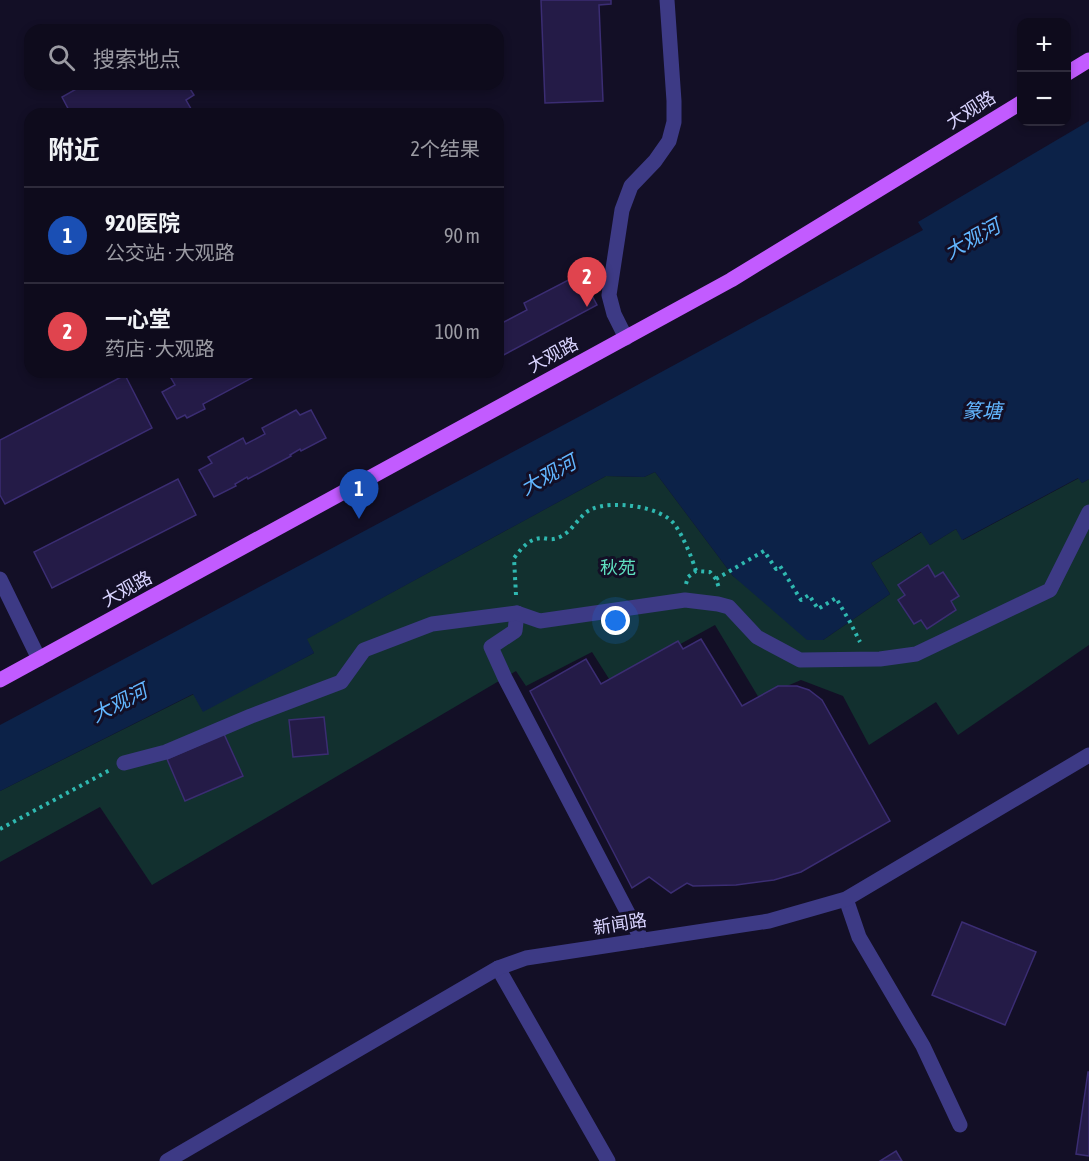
<!DOCTYPE html>
<html lang="zh">
<meta charset="utf-8">
<style>
body{margin:0;font-family:"Asap Condensed","Noto Sans SC",sans-serif;background:#1c1929;color:#f1f3f6}
.controls{position:absolute;right:18px;top:18px;display:grid;overflow:hidden;border-radius:12px;box-shadow:0 3px 9px #0003}
.controls button{width:54px;height:54px;display:grid;place-items:center;padding:0;border:0;border-bottom:2px solid #2e2b3b;background:#0e0b1c;color:#f1f3f6;font:30px sans-serif}
.you{position:absolute;left:616px;top:621px;width:21px;height:21px;margin:-15px;border:4px solid #fff;border-radius:50%;background:#1a73e8;box-shadow:0 0 0 9px #1a73e833}
.badge{display:grid;place-items:center;width:39px;height:39px;border-radius:50%;background:#8c9099;color:#fff;font-size:20px;font-weight:700}
.pin{position:absolute;translate:-50% -50px;filter:drop-shadow(0 2px 3px #0008)}
.pin::after{content:'';position:absolute;top:32px;width:21px;height:18px;background:inherit;clip-path:polygon(0 0,100% 0,50% 100%)}
.list{margin:0;padding:0;list-style:none}
h2{display:flex;justify-content:space-between;align-items:center;height:78px;margin:0;padding:0 24px;font-size:26px}
h2 small{font-size:20px;font-weight:400;color:#9b9ba3}
.list li{display:grid;grid-template-columns:39px 1fr auto;gap:18px;align-items:center;box-sizing:border-box;height:96px;padding:0 24px;border-top:2px solid #2e2b3b}
.list b{display:block;font-size:22px;white-space:nowrap}
.list p{margin:0;font-size:20px;white-space:nowrap;color:#9b9ba3}
.list em{font-size:20px;font-style:normal;color:#9b9ba3}
.icon{flex:none;width:33px;height:33px;fill:none;stroke:currentColor;stroke-width:2;stroke-linecap:round;stroke-linejoin:round}
.map{position:relative;flex:none;width:1089px;height:1161px;overflow:hidden}
.search{position:absolute;background:#0e0b1c;box-shadow:0 3px 9px #0003;left:24px;top:24px;width:480px;height:66px;display:flex;align-items:center;gap:15px;box-sizing:border-box;padding:0 21px;border-radius:18px;color:#9b9ba3;font-size:22px}
.panel{position:absolute;background:#0e0b1c;box-shadow:0 3px 9px #0003;left:24px;top:108px;width:480px;height:270px;border-radius:18px}
.map>svg:first-child{display:block}
</style>
<div class="map">
<svg width="1089" height="1161" viewBox="0 0 1089 1161">
<rect width="100%" height="100%" fill="#130f26"/>
<!-- green -->
<path fill="#12302f" d="M 655,472 L 733,576 L 823,640 L 890,594 L 871,563 L 922,532 L 930,545 L 956,529 L 963,540 L 1079,478 L 1082,483 L 1089,479 L 1089,645 L 958,735 L 936,702 L 869,745 L 843,696 L 801,680 L 759,698 L 715,625 L 611,682 L 592,652 L 526,686 L 516,671 L 152,885 L 100,807 L 0,862 L 0,791 L 194,694 L 203,711 L 314,653 L 306,639 L 606,476 L 644,477 Z"/>
<!-- water -->
<path fill="#0c2248" d="M 1089,121 L 1089,479 L 1082,483 L 1078,478 L 962,540 L 956,529 L 930,545 L 921,532 L 871,563 L 890,594 L 823,640 L 807,640 L 733,576 L 655,472 L 644,477 L 606,476 L 307,639 L 314,653 L 203,712 L 193,694 L 0,791 L 0,725 L 584,414 L 923,230 L 918,222 Z"/>
<!-- building -->
<g fill="#241b47" stroke="#3b2d73" stroke-width="1.5">
<path d="M 541,0 L 611,0 L 611,4 L 599,5 L 603,101 L 545,103 Z"/>
<path d="M 85,84 L 187,84 L 194,95 L 186,100 L 194,114 L 71,114 L 62,97 Z"/>
<path d="M 580,274 L 597,305 L 498,358 L 498,325 L 527,310 L 524,303 Z"/>
<path d="M 183,372 L 263,372 L 203,404 L 205,409 L 187,418 L 185,415 L 177,419 L 162,392 L 175,385 L 171,378 Z"/>
<path d="M 125,375 L 152,428 L 5,504 L 0,495 L 0,440 Z"/>
<path d="M 296,410 L 300,415 L 311,410 L 326,438 L 301,451 L 300,449 L 290,455 L 291,456 L 248,479 L 247,477 L 235,484 L 236,486 L 214,497 L 199,470 L 212,463 L 208,457 L 243,438 L 246,444 L 265,434 L 262,428 Z"/>
<path d="M 178,479 L 196,515 L 52,588 L 34,552 Z"/>
<path d="M 928,565 L 935,577 L 943,572 L 959,596 L 951,601 L 956,610 L 927,629 L 921,620 L 914,624 L 898,600 L 905,595 L 898,585 Z"/>
<path d="M 701,639 L 742,706 L 778,686 L 797,686 L 809,690 L 822,700 L 890,821 L 801,872 L 774,880 L 736,885 L 693,886 L 687,883 L 671,893 L 649,877 L 632,888 L 530,691 L 586,659 L 601,684 L 678,641 L 683,649 Z"/>
<path d="M 324,717 L 328,754 L 293,757 L 289,720 Z"/>
<path d="M 224,734 L 243,776 L 185,801 L 167,759 Z"/>
<path d="M 962,922 L 1036,952 L 1005,1025 L 932,995 Z"/>
<path d="M 1088,1072 L 1089,1072 L 1089,1156 L 1076,1154 Z"/>
<path d="M 896,1151 L 902,1161 L 880,1161 Z"/>
</g>
<g fill="none" stroke-linecap="round" stroke-linejoin="round">
<!-- path -->
<g stroke="#2fb8b0" stroke-width="4" stroke-dasharray="3 4.5" stroke-linecap="butt">
<path d="M 716,579 L 764,551 L 776,569 L 780,566 L 801,600 L 809,595 L 818,609 L 836,598 L 850,622 L 860,642"/>
<path d="M 686,584 L 688,577 L 696,571 L 710,572 L 716,579 L 719,588"/>
<path d="M 516,595 L 514,558 C 522,548 529,538 543,538 C 547,539 553,540 557,538 C 573,533 579,514 592,509 C 612,500 662,506 675,525 C 683,536 692,558 696,571"/>
<path d="M 0,829 L 110,770"/>
</g>
<!-- minor -->
<g stroke="#3d3a85" stroke-width="15">
<path d="M 626,338 L 614,314 L 609,295 L 622,210 L 631,186 L 655,161 L 669,141 L 674,122 L 674,101 L 667,0"/>
<path d="M 0,579 L 39,659"/>
<path d="M 517,613 L 515,631 L 491,647 L 505,678 L 642,940"/>
<path d="M 124,763 L 166,752 L 251,716 L 341,682 L 364,650 L 432,624 L 517,613 L 540,621 L 685,600 L 718,604 L 729,607 L 757,637 L 800,660 L 880,659 L 916,654 L 1050,590 L 1089,512"/>
<path d="M 846,899 L 859,937 L 923,1046 L 960,1125"/>
<path d="M 498,968 L 608,1161"/>
<path d="M 167,1161 L 498,968 L 526,958 L 769,921 L 846,899 L 1089,755"/>
</g>
<!-- major -->
<g stroke="#c25bff" stroke-width="15">
<path d="M 1066,74 L 1089,60"/>
<path d="M 0,680 L 731,280 L 1022,102"/>
</g>
</g>
<g text-anchor="middle" stroke-width="6" stroke-linejoin="round" paint-order="stroke">
<!-- street labels -->
<g font-size="18" fill="#d9d4ff" stroke="#130f26">
<text transform="translate(971 110) rotate(-32)" y="6">大观路</text>
<text transform="translate(553 355) rotate(-28)" y="6">大观路</text>
<text transform="translate(127 589) rotate(-29)" y="6">大观路</text>
<text transform="translate(620 924) rotate(-9)" y="6">新闻路</text>
</g>
<!-- park labels -->
<g font-size="18" fill="#5fe0c0" stroke="#130f26">
<text x="618" y="574">秋苑</text>
</g>
<!-- water labels -->
<g font-size="20" font-style="italic" fill="#62b6ff" stroke="#130f26">
<text transform="translate(972 239) rotate(-29)" y="7">大观河</text>
<text x="982" y="418">篆塘</text>
<text transform="translate(548 475) rotate(-29)" y="7">大观河</text>
<text transform="translate(119 703) rotate(-27)" y="7">大观河</text>
</g>
</g>
</svg>
<div class="controls">
<button>+</button>
<button>−</button>
</div>
<div class="you"></div>
<div class="pin badge" style="left:359px;top:519px;background:#1a4fb4">1</div>
<div class="pin badge" style="left:587px;top:307px;background:#e0444e">2</div>
<div class="search"><svg class="icon" aria-label="search" viewBox="0 0 24 24"><circle cx="10" cy="10" r="6"/><path d="M15 15l6 6"/></svg>搜索地点</div>
<section class="panel">
<h2>附近<small>2个结果</small></h2>
<ul class="list">
<li><span class="badge" style="background:#1a4fb4">1</span><div><b>920医院</b><p>公交站 · 大观路</p></div><em>90 m</em></li>
<li><span class="badge" style="background:#e0444e">2</span><div><b>一心堂</b><p>药店 · 大观路</p></div><em>100 m</em></li>
</ul>
</section>
</div>
